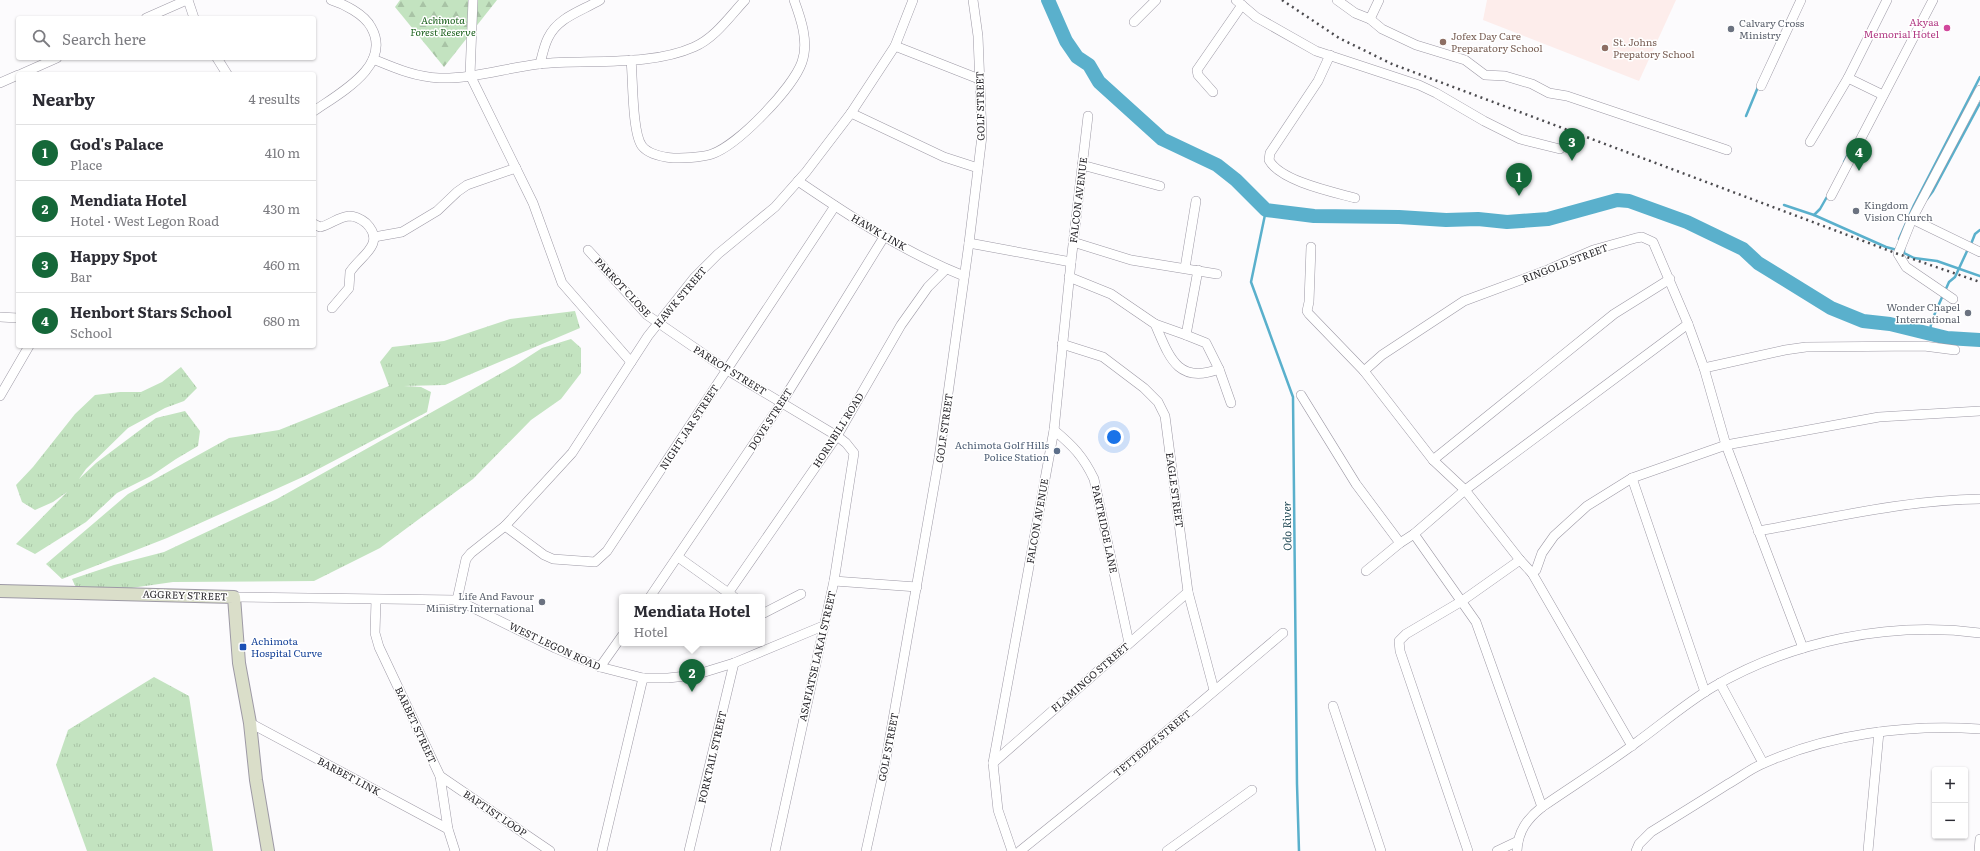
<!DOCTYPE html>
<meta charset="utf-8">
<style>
body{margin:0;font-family:Literata,serif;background:#f2f2f3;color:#2b2b33}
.controls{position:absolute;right:12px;bottom:12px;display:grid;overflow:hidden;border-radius:4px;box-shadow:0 1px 3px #0004}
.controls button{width:36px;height:36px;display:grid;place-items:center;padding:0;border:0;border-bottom:1px solid #e1e1e2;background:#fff;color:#2b2b33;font:20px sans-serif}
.you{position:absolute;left:1114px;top:437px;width:14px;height:14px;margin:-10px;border:3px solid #fff;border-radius:50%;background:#1a73e8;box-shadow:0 0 0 6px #1a73e833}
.badge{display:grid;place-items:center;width:26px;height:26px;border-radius:50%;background:#156839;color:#fff;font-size:13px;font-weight:700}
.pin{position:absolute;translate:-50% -33px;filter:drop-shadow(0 1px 2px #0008)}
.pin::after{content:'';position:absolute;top:21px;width:14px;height:12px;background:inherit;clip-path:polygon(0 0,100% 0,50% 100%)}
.popup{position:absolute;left:619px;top:594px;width:146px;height:52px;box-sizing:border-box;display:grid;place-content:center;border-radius:4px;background:#fff;filter:drop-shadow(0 1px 3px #0005);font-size:13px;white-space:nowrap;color:#7c7c81}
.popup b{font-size:15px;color:#2b2b33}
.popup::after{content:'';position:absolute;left:50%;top:100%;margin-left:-8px;border:8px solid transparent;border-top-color:#fff}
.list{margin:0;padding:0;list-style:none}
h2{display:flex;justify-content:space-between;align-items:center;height:52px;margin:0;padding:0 16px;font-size:17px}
h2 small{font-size:13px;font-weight:400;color:#7c7c81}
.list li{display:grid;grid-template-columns:26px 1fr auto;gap:12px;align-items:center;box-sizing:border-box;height:56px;padding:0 16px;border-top:1px solid #e1e1e2}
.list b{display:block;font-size:15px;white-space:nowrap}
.list p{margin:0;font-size:13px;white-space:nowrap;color:#7c7c81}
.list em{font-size:13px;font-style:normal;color:#7c7c81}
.icon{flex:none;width:22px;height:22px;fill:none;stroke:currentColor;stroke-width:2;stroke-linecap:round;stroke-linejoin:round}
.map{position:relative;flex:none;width:1980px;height:851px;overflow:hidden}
.search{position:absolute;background:#fff;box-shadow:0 1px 3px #0004;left:16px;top:16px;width:300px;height:44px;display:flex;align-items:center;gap:10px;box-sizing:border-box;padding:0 14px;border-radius:4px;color:#7c7c81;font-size:15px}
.panel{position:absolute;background:#fff;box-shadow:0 1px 3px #0004;left:16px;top:72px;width:300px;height:276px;border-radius:4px}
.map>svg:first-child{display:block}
</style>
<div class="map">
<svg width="1980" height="851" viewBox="0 0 1980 851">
<defs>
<pattern id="grass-tufts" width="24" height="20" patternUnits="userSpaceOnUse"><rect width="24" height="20" fill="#c3e3c0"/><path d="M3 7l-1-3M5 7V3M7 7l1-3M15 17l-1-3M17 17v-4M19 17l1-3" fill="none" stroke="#a8c3a5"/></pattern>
<pattern id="forest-firs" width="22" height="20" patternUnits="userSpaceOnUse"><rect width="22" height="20" fill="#c3e3c0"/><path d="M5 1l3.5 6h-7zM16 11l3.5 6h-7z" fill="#a8c3a5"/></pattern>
</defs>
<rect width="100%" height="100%" fill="#fcfbfd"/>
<!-- education -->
<path fill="#fdedeb" d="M 1487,0 L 1676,0 L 1639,81 L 1483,20 Z"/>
<!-- grass -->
<g fill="url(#grass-tufts)">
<path d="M 575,311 L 580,328 L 445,385 L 404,386 L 421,387 L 431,392 L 427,412 L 305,476 L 167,538 L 62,579 L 46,564 L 128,494 L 229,438 L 279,430 L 389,386 L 380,362 L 392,347 L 444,341 L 510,319 Z"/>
<path d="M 571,339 L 581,348 L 581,373 L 561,399 L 531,420 L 473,479 L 380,548 L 314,581 L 173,582 L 124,589 L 77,590 L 72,579 L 114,565 L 164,552 L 277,499 L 514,366 L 542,348 Z"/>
<path d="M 181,367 L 197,388 L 184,401 L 165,408 L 128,428 L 86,469 L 79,479 L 96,463 L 156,418 L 185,411 L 200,431 L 198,446 L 176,459 L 151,476 L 117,493 L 86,522 L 35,554 L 16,544 L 67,492 L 53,502 L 35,510 L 22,502 L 16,485 L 33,467 L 75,414 L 95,395 L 120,392 L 141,392 L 162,382 Z"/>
<path d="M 154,677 L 189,696 L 213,851 L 87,851 L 56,765 L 68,730 Z"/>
</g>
<!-- forest -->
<path fill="url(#forest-firs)" d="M 400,0 L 497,0 L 444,67 L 395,7 Z"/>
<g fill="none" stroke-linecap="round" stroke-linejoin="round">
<!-- stream -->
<g stroke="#5ab0cc" stroke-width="2.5">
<path d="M 1746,116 L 1758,87"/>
<path d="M 1844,162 L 1847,156"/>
<path d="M 1927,199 L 1933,191 L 1980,103"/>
<path d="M 1784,205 L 1814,215 L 1886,247 L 1897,250"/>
<path d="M 1266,210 L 1251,282 L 1293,397 L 1297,784 L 1299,851"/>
<path d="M 1814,215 L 1820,209 L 1828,195"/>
<path d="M 1899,239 L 1914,205 L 1980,77"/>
<path d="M 1971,244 L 1975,234 L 1980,230"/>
<path d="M 1904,248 L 1904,253 L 1914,258 L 1937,261 L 1980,276"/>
<path d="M 1945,291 L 1949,282 L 1955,277 L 1968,249"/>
<path d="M 1929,334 L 1932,320 L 1943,295"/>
</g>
<!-- river -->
<path stroke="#5ab0cc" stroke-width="14" d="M 1048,0 L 1066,41 L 1077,57 L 1089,65 L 1099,82 L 1162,139 L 1217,165 L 1236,180 L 1266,210 L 1314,216 L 1399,217 L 1446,220 L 1478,219 L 1507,222 L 1548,219 L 1617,200 L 1629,201 L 1687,222 L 1743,249 L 1758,263 L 1831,308 L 1863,321 L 1890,324 L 1947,338 L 1980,340"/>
<defs>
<g id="street">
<path d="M 188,0 L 194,18"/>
<path d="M 473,0 L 470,75 L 533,203 L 562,283 L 631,362"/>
<path d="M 1236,0 L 1256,17 L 1316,51 L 1419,85 L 1436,93 L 1484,121 L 1520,139 L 1560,149"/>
<path d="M 1337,0 L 1355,13 L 1370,19 L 1382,29 L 1416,45 L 1465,60 L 1485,75 L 1505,76 L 1532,84 L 1549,93 L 1567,96 L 1727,150"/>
<path d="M 146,18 L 187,0"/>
<path d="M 1370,19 L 1379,0"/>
<path d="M 1134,22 L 1156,0"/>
<path d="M 895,46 L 979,79"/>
<path d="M 1330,55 L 1318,81 L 1270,153 L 1269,160 C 1280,181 1333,192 1355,198"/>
<path d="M 217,58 L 227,74"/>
<path d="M 373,59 C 395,68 415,77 439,78 C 472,79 506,68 539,64 C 588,59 649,67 694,47 C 715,38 730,16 745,0"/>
<path d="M 631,60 C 633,78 632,133 642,146 C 649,155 663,157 673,158 C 686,158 700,158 712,154 C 738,145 793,88 802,62 C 809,42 801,19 794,0"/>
<path d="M 540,64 C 542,56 544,46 548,38 C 558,17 582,11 600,0"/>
<path d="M 21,74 L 57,58"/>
<path d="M 1848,78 L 1883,95"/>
<path d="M 0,83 L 18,75"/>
<path d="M 1761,86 L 1801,0"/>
<path d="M 1213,92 L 1198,75 L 1197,70 L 1242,5"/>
<path d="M 314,111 C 340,93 393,65 371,27 C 364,14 344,4 331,0"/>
<path d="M 851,113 L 944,157 L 978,168"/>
<path d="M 1810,142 L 1848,78 L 1887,0"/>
<path d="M 1082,165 L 1160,186"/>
<path d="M 798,181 C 851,217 904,252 964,276"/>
<path d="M 1831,196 L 1933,0"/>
<path d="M 1912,219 L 1980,252"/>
<path d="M 314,224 L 320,227 C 330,225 338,217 349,216 C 356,216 361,219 366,223 C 387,244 360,256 350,272 L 349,288 L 332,308"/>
<path d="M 374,237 L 402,232 L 437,211 L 457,192 L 467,185 L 516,168"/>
<path d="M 1073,242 L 1131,260 L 1217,274"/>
<path d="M 969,243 L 1071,262"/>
<path d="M 1311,247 L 1309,302 L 1307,311 L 1309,314 L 1364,371 L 1433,460 L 1465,490 L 1520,560"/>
<path d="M 588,250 L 647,315 L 727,370 L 837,436 L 846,443 L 854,453 L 834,581 L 775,851"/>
<path d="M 1185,268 L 1196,201"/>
<path d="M 1069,277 L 1111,294 L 1155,324 L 1186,335 L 1198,270"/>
<path d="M 1953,299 L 1906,267 L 1898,254 L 1912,219 L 1980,90"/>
<path d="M 0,317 L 18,318"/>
<path d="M 1155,324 C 1169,356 1177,385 1219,369 L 1231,403"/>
<path d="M 1186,335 L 1206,343 L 1219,369"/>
<path d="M 1062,344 L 1103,357 L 1144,388 L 1158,402 L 1165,416 L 1188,592 L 1214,690"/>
<path d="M 1704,368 L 1785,350 L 1806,347 L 1924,346 L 1955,350"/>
<path d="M 1364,371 L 1382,355 L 1464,301 L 1545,271 L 1593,250 L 1636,238 L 1642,237 L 1653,242 L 1688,324 L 1704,368 L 1726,445 L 1803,648"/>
<path d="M 1301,395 L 1356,484 L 1400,543"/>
<path d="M 0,396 L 29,346"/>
<path d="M 1054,430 C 1073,446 1083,456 1094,479 L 1129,643"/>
<path d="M 1433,460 L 1614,314 L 1670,279"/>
<path d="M 1632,478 L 1705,692"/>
<path d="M 505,526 L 544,555 L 553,559 L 595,562 L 607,551 L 835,206"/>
<path d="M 1758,531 C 1832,518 1905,500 1980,499"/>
<path d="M 1414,534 L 1476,622 L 1542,807"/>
<path d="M 678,557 L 734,597"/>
<path d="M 1366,571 L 1400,543 L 1414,534 L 1465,490 L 1688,324"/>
<path d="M 1532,573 L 1632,746"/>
<path d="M 834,581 L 917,587"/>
<path d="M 729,592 L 837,436 L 901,325 L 928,287 L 946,269"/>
<path d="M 234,597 L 457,600 L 555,648 L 600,667 L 643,678 L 668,678 L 695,675 L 734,663 L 823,626"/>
<path d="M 650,597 L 782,402 L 884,237"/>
<path d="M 376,600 L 375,633 L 379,647 L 440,776 L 448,829 L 455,851"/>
<path d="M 457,600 L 466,559 L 471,553 L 505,526 L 572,453 L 648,336 L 694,278 L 718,254 L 775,207 L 806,172 L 851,113 L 895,46 L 913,0"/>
<path d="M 762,614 L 801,594"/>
<path d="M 600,667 L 622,636"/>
<path d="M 1720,683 L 1763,763"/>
<path d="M 1333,706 L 1381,851"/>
<path d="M 250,723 L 448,829"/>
<path d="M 993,763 L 1188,592"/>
<path d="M 440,776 L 550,851"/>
<path d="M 602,851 L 643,678"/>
<path d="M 689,851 L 734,663"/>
<path d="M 866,851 L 885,765 L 939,458 L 969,243 L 982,136 L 978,36 L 973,0"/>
<path d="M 1012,851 L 998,810 L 993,763 L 1054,430 L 1071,262 L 1088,116"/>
<path d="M 1020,851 L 1123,768 L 1283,633"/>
<path d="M 1167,851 L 1252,790"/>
<path d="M 1468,851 L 1400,651 L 1399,641 L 1406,634 L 1462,601 L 1520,560 L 1532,573 L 1536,570 L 1542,553 L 1554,536 L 1587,506 L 1632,478 L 1726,445 L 1879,417 L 1980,411"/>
<path d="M 1497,851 L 1518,841"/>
<path d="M 1517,851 C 1518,831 1527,819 1542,807 C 1574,785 1606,765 1637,742 C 1662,724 1686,703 1713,687 C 1792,641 1889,621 1980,633"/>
<path d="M 1636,851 L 1639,844 L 1651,832 C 1677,816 1703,800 1728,784 C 1739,778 1749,770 1760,765 C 1827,734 1907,724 1980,729"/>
<path d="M 1868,851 L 1879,732"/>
<path d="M 1979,851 L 1980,839"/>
</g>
<path id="secondary" d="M 0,591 L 234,597 L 239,663 L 250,723 L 256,780 L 268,851"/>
</defs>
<!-- street casing -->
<use href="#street" stroke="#9d99a5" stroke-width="10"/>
<!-- secondary casing -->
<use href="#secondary" stroke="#9d99a5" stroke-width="14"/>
<!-- street -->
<use href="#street" stroke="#fff" stroke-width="9"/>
<!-- secondary -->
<use href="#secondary" stroke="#dadec9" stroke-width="12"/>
<!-- rail -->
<path stroke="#4c4b4f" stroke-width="2.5" stroke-dasharray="2 4" stroke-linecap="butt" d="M 1282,0 L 1339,38 L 1392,64 L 1898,254 L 1980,282"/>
</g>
<!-- markers -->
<circle fill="#d1479c" stroke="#fff" stroke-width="1.5" cx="1947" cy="28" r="4"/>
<g fill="#6b7280" stroke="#fff" stroke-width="1.5">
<circle cx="1731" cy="29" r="4"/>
<circle cx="1856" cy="211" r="4"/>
<circle cx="1968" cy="313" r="4"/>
<circle cx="542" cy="602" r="4"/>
</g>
<g fill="#8d6e63" stroke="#fff" stroke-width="1.5">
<circle cx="1443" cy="42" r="4"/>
<circle cx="1605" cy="48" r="4"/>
</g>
<circle fill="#5c6f8a" stroke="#fff" stroke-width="1.5" cx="1057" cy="451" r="4"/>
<rect fill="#1a4fb4" stroke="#fff" stroke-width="1.5" x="239" y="643" width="8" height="8" rx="2"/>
<g text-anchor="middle" stroke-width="3" stroke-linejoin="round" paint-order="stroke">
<!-- park labels -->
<g font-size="10" font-style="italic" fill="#185e19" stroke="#fff">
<text x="443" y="24">Achimota<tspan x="443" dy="12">Forest Reserve</tspan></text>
</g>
<!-- hotel labels -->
<g font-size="10" fill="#b23c85" stroke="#fff" text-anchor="end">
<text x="1939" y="26">Akyaa<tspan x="1939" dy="12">Memorial Hotel</tspan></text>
</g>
<!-- worship labels -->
<g font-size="10" fill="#5b616d" stroke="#fff" text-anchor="start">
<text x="1739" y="27">Calvary Cross<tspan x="1739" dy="12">Ministry</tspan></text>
<text x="1864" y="209">Kingdom<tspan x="1864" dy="12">Vision Church</tspan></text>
<text x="1960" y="311" text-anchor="end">Wonder Chapel<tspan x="1960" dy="12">International</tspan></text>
<text x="534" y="600" text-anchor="end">Life And Favour<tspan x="534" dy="12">Ministry International</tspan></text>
</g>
<!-- education labels -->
<g font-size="10" fill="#785e54" stroke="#fff" text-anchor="start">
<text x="1451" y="40">Jofex Day Care<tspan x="1451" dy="12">Preparatory School</tspan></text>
<text x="1613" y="46">St. Johns<tspan x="1613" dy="12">Prepatory School</tspan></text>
</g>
<!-- street labels -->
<g font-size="10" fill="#28262b" stroke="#fff">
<text transform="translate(980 106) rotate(-91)" y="4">GOLF STREET</text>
<text transform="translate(1078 200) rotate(-83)" y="4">FALCON AVENUE</text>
<text transform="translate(879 232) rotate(30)" y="4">HAWK LINK</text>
<text transform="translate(1565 263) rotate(-21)" y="4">RINGOLD STREET</text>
<text transform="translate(623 287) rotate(47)" y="4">PARROT CLOSE</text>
<text transform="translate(680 297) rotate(-50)" y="4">HAWK STREET</text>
<text transform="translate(730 370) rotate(32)" y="4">PARROT STREET</text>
<text transform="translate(770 419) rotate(-57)" y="4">DOVE STREET</text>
<text transform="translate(689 427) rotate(-57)" y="4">NIGHT JAR STREET</text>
<text transform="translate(944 428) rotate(-82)" y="4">GOLF STREET</text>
<text transform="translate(838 430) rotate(-58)" y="4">HORNBILL ROAD</text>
<text transform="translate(1175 490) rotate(82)" y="4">EAGLE STREET</text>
<text transform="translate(1037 521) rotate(-80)" y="4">FALCON AVENUE</text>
<text transform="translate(1105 529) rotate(78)" y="4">PARTRIDGE LANE</text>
<text transform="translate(185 595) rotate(2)" y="4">AGGREY STREET</text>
<text transform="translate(555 646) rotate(25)" y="4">WEST LEGON ROAD</text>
<text transform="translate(817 656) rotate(-77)" y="4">ASAFIATSE LAKAI STREET</text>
<text transform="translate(1090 677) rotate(-41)" y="4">FLAMINGO STREET</text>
<text transform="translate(416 725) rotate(65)" y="4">BARBET STREET</text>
<text transform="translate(1152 743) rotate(-40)" y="4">TETTEDZE STREET</text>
<text transform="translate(888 747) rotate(-79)" y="4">GOLF STREET</text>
<text transform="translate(712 757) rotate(-77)" y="4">FORKTAIL STREET</text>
<text transform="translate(349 776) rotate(28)" y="4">BARBET LINK</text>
<text transform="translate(495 813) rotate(34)" y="4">BAPTIST LOOP</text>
</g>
<!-- service labels -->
<g font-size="10" fill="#4e5e75" stroke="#fff" text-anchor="end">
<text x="1049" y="449">Achimota Golf Hills<tspan x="1049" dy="12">Police Station</tspan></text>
</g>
<!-- transit labels -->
<g font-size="10" fill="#164399" stroke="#fff" text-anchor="start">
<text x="251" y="645">Achimota<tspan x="251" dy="12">Hospital Curve</tspan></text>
</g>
<!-- water labels -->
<g font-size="11" font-style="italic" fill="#234a57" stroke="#fff">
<text transform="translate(1287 526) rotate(-91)" y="4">Odo River</text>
</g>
</g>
</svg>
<div class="controls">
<button>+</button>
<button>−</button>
</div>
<div class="you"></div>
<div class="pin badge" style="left:1519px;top:196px">1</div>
<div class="pin badge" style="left:692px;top:692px">2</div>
<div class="popup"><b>Mendiata Hotel</b>Hotel</div>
<div class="pin badge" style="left:1572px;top:161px">3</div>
<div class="pin badge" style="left:1859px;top:171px">4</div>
<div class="search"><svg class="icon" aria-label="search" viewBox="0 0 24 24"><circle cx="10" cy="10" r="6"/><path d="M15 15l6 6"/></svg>Search here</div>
<section class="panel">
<h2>Nearby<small>4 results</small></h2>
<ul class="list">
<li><span class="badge">1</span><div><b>God's Palace</b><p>Place</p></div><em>410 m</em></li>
<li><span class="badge">2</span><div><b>Mendiata Hotel</b><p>Hotel · West Legon Road</p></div><em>430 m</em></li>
<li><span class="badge">3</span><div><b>Happy Spot</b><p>Bar</p></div><em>460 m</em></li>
<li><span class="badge">4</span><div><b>Henbort Stars School</b><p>School</p></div><em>680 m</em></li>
</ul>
</section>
</div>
